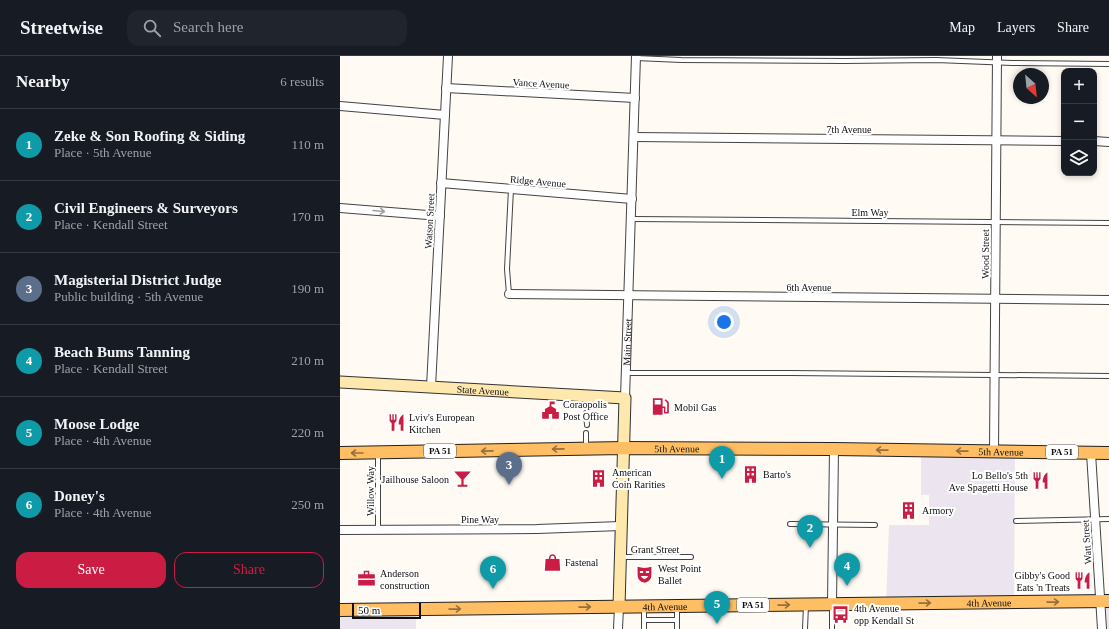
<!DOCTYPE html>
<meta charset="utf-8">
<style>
body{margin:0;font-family:Georgia,serif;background:#20242c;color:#f1f3f6}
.controls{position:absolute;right:12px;top:12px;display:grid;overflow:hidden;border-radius:8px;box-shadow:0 2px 6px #0003}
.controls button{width:36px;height:36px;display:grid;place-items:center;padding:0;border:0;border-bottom:1px solid #363941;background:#171b24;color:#f1f3f6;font:20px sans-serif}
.compass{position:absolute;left:673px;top:12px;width:36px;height:36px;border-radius:50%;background:#171b24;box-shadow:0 2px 6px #0003;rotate:153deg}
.scale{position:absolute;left:12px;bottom:10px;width:69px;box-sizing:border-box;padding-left:4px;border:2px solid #101010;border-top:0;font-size:11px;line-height:14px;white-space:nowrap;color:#101010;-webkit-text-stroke:3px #fff;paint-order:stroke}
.you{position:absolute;left:384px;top:266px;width:14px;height:14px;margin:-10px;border:3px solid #fff;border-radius:50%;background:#1a73e8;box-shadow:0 0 0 6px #1a73e833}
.badge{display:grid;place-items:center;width:26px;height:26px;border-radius:50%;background:#cb1d43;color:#fff;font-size:13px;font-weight:700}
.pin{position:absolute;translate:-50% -33px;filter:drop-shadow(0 1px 2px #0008)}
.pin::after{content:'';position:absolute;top:21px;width:14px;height:12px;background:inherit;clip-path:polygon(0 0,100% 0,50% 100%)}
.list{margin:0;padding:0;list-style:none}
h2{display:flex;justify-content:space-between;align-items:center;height:52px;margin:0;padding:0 16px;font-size:17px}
h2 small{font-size:13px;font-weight:400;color:#9ea1a6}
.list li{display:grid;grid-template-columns:26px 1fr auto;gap:12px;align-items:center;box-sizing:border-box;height:72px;padding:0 16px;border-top:1px solid #363941}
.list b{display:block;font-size:15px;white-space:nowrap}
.list p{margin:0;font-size:13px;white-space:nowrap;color:#9ea1a6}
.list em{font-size:13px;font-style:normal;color:#9ea1a6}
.actions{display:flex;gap:8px;padding:12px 16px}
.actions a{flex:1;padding:9px 0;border:1px solid #cb1d43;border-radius:12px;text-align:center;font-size:14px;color:#cb1d43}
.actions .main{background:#cb1d43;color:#fff}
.icon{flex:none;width:22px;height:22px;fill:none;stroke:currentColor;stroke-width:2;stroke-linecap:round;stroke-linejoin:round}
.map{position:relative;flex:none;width:769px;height:573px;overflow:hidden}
header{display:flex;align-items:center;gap:24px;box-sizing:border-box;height:56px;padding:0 20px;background:#171b24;border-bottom:1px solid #363941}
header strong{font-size:19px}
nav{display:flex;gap:22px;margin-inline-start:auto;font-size:14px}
.search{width:280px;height:36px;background:#20242c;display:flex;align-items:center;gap:10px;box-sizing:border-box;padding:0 14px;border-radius:12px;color:#9ea1a6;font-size:15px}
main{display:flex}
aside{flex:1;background:#171b24}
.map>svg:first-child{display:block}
</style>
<header>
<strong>Streetwise</strong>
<div class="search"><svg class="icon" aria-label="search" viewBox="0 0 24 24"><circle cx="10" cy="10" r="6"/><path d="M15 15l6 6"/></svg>Search here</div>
<nav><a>Map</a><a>Layers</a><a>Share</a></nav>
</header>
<main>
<aside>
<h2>Nearby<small>6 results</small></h2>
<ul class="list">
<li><span class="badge" style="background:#0f9aa8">1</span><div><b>Zeke &amp; Son Roofing &amp; Siding</b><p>Place · 5th Avenue</p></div><em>110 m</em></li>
<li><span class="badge" style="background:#0f9aa8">2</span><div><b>Civil Engineers &amp; Surveyors</b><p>Place · Kendall Street</p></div><em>170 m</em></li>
<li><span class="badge" style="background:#5c6f8a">3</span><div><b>Magisterial District Judge</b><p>Public building · 5th Avenue</p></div><em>190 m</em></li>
<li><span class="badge" style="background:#0f9aa8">4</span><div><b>Beach Bums Tanning</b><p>Place · Kendall Street</p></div><em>210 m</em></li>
<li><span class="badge" style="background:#0f9aa8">5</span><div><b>Moose Lodge</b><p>Place · 4th Avenue</p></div><em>220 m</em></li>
<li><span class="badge" style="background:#0f9aa8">6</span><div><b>Doney's</b><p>Place · 4th Avenue</p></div><em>250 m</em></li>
</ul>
<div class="actions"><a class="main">Save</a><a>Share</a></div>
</aside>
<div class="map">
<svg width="769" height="573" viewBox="0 0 769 573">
<rect width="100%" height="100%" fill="#fffaf3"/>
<!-- industrial -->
<g fill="#ece4ef">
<path d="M 581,394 L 675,396 L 674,546 L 546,548 L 549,469 L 589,469 L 589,439 L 581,439 Z"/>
<path d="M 760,545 L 769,545 L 769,573 L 762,573 Z"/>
<path d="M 76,553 L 76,573 L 0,573 L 0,554 Z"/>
</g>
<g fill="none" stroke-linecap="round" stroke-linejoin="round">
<defs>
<g id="lane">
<path d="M 296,2 L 341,4 L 504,5 L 596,4 L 672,7 L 769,8"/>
<path d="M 292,163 L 769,167"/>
<path d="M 169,238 L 167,213 L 171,133"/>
<path d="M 286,317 L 451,317 L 769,320"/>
<path d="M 246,357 L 247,369"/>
<path d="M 246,390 L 246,377"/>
<path d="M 676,465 L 769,463"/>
<path d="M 450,468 L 535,469"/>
<path d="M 38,474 L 38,398"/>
<path d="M 281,501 L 351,501"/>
<path d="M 492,549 L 492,573"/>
<path d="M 304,551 L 304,564 L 337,564"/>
<path d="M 304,564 L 304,573"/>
<path d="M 337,573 L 337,551"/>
<path d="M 465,573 L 466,549"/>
</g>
<g id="street">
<path d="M 106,32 L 295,42"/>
<path d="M 0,50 L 105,59"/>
<path d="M 294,81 L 724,85"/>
<path d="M 754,85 L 769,86"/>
<path d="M 101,127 L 292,143"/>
<path d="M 0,152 L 100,160"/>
<path d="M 169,238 L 769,244"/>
<path d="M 91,331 L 108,0"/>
<path id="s1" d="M 285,342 L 296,0"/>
<path d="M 654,395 L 657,0"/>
<path d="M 751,397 L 762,573"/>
<path d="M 0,474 L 197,473 L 281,470"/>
<path d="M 492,548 L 494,393"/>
<path d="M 278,573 L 279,551"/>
</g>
<g id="secondary">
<path id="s2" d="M 0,326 L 285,342 L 279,551"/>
</g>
<g id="primary">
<path id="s3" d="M 0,397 L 284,392 L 494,393 L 769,397"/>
<path id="s4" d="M 0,554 L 769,545"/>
</g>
</defs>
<!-- lane casing -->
<use href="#lane" stroke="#434343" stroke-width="6"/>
<!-- street casing -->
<use href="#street" stroke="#434343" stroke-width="10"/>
<!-- secondary casing -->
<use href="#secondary" stroke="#323232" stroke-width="13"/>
<!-- primary casing -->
<use href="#primary" stroke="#212121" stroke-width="14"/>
<!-- lane -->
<use href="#lane" stroke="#fff" stroke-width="4"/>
<!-- street -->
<use href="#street" stroke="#fff" stroke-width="8"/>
<!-- secondary -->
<use href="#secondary" stroke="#ffe8ae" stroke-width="11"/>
<!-- primary -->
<use href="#primary" stroke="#ffbe63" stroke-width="12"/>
</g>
<!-- one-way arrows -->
<defs><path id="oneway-shaft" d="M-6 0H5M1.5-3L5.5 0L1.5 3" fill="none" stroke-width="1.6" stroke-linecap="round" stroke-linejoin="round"/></defs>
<use stroke="#9f9f9f" href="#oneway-shaft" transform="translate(39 155) rotate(5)"/>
<g stroke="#93703e">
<use href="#oneway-shaft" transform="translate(218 393) rotate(179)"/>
<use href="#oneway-shaft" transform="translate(542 394) rotate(-179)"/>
<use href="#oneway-shaft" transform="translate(147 395) rotate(179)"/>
<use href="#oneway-shaft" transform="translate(622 395) rotate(-179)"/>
<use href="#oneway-shaft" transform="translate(17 397) rotate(-180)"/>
<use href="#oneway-shaft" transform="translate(713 546) rotate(-1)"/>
<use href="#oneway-shaft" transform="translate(585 547) rotate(-1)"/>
<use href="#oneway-shaft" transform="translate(444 549) rotate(-1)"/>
<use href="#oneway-shaft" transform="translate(245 551) rotate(-1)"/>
<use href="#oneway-shaft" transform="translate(115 553) rotate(-1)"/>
</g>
<!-- icons -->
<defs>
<symbol id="fuel-bare" viewBox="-9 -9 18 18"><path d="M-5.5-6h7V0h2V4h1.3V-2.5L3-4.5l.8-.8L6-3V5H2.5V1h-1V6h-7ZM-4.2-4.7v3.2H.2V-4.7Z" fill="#cb1d43" stroke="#fff" stroke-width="2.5" paint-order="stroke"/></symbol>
<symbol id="civic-bare" viewBox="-9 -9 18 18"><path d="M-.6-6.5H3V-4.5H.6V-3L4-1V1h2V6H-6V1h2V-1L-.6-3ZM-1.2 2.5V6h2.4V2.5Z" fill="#cb1d43" stroke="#fff" stroke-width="2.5" paint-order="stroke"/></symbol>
<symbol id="restaurant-bare" viewBox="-9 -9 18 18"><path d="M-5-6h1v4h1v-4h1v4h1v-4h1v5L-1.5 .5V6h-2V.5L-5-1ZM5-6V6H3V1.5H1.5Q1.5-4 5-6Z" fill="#cb1d43" stroke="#fff" stroke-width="2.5" paint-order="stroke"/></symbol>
<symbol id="building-bare" viewBox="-9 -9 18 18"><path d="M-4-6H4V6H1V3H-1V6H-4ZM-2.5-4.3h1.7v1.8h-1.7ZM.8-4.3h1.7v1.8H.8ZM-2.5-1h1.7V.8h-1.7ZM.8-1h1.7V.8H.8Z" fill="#cb1d43" stroke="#fff" stroke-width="2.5" paint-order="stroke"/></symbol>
<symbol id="bar-bare" viewBox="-9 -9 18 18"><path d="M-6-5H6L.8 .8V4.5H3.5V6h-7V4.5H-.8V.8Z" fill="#cb1d43" stroke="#fff" stroke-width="2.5" paint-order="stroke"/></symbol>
<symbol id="shop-bare" viewBox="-9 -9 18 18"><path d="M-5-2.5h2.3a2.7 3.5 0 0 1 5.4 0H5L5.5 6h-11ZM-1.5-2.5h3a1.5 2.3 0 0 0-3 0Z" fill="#cb1d43" stroke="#fff" stroke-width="2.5" paint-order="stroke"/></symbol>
<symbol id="theatre-bare" viewBox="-9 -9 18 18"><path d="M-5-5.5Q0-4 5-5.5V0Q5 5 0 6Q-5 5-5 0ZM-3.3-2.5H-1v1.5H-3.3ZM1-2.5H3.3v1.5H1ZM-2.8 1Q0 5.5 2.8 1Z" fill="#cb1d43" stroke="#fff" stroke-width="2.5" paint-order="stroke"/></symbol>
<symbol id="office-bare" viewBox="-9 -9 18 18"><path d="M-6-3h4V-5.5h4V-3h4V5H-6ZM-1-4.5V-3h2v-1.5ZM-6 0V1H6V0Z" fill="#cb1d43" stroke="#fff" stroke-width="2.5" paint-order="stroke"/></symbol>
<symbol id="bus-bare" viewBox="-9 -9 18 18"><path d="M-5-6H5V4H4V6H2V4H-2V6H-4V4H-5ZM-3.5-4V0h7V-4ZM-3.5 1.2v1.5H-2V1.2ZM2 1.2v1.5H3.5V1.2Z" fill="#cb1d43" stroke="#fff" stroke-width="2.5" paint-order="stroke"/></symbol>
</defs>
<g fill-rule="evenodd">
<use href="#fuel-bare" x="308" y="338" width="25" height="25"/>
<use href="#civic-bare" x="198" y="342" width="25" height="25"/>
<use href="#restaurant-bare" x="44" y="354" width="25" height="25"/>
<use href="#building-bare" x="398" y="406" width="25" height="25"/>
<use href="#building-bare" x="246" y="410" width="25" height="25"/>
<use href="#bar-bare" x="110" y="410" width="25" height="25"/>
<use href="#restaurant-bare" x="688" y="412" width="25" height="25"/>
<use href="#building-bare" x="556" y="442" width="25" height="25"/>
<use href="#shop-bare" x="200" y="494" width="25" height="25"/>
<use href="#theatre-bare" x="292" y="506" width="25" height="25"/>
<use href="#office-bare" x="14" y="510" width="25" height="25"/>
<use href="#restaurant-bare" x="730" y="512" width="25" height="25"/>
<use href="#bus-bare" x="488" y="546" width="25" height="25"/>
</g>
<g text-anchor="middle" stroke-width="4" stroke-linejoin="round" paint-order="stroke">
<!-- shield labels -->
<g fill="#fff" stroke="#585858" stroke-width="1">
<rect x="84" y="388" width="32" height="14" rx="3"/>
<rect x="706" y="389" width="32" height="14" rx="3"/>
<rect x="397" y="542" width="32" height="14" rx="3"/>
</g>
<g font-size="9" font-weight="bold" fill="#101010">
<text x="100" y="398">PA 51</text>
<text x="722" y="399">PA 51</text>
<text x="413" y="552">PA 51</text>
</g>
<!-- street labels -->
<g font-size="10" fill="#101010" stroke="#fff">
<text transform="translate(201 27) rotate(3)" y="4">Vance Avenue</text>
<text x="509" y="77">7th Avenue</text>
<text transform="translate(198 125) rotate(5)" y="4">Ridge Avenue</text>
<text x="530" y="160">Elm Way</text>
<text transform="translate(89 165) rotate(-87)" y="4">Watson Street</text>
<text transform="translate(645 198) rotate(-90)" y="4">Wood Street</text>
<text x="469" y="235">6th Avenue</text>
<text dy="4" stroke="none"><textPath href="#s1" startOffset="56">Main Street</textPath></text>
<text dy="4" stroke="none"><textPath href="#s2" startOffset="143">State Avenue</textPath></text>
<text dy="4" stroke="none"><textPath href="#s3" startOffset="337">5th Avenue</textPath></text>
<text dy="4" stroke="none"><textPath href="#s3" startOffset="661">5th Avenue</textPath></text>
<text transform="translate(30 435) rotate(-90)" y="4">Willow Way</text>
<text x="140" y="467">Pine Way</text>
<text transform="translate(746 486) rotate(-94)" y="4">Watt Street</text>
<text x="315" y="497">Grant Street</text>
<text dy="4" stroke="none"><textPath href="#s4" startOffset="649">4th Avenue</textPath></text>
<text dy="4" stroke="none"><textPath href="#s4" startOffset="325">4th Avenue</textPath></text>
</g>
<!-- poi labels -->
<g font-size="10" fill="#101010" stroke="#fff" text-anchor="start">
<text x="223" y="352">Coraopolis<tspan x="223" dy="12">Post Office</tspan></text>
<text x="334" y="355">Mobil Gas</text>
<text x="69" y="365">Lviv's European<tspan x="69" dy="12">Kitchen</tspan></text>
<text x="272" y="420">American<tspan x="272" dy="12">Coin Rarities</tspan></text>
<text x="423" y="422">Barto's</text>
<text x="688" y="423" text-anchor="end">Lo Bello's 5th<tspan x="688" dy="12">Ave Spagetti House</tspan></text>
<text x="109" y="427" text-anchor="end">Jailhouse Saloon</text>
<text x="582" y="458">Armory</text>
<text x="225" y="510">Fastenal</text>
<text x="318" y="516">West Point<tspan x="318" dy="12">Ballet</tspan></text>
<text x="40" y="521">Anderson<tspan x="40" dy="12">construction</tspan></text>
<text x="730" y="523" text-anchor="end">Gibby's Good<tspan x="730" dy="12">Eats 'n Treats</tspan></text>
<text x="514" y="556">4th Avenue<tspan x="514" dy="12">opp Kendall St</tspan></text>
</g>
</g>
</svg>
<div class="controls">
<button>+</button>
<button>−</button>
<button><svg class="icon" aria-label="layers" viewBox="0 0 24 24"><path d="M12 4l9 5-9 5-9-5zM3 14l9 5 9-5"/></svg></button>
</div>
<svg class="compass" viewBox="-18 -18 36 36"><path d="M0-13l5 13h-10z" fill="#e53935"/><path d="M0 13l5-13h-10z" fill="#9ea1a6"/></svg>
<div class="scale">50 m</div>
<div class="you"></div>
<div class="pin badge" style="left:382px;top:423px;background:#0f9aa8">1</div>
<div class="pin badge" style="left:470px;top:492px;background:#0f9aa8">2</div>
<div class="pin badge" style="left:169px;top:429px;background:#5c6f8a">3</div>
<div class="pin badge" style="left:507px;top:530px;background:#0f9aa8">4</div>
<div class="pin badge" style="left:377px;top:568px;background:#0f9aa8">5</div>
<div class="pin badge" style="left:153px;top:533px;background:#0f9aa8">6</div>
</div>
</main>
